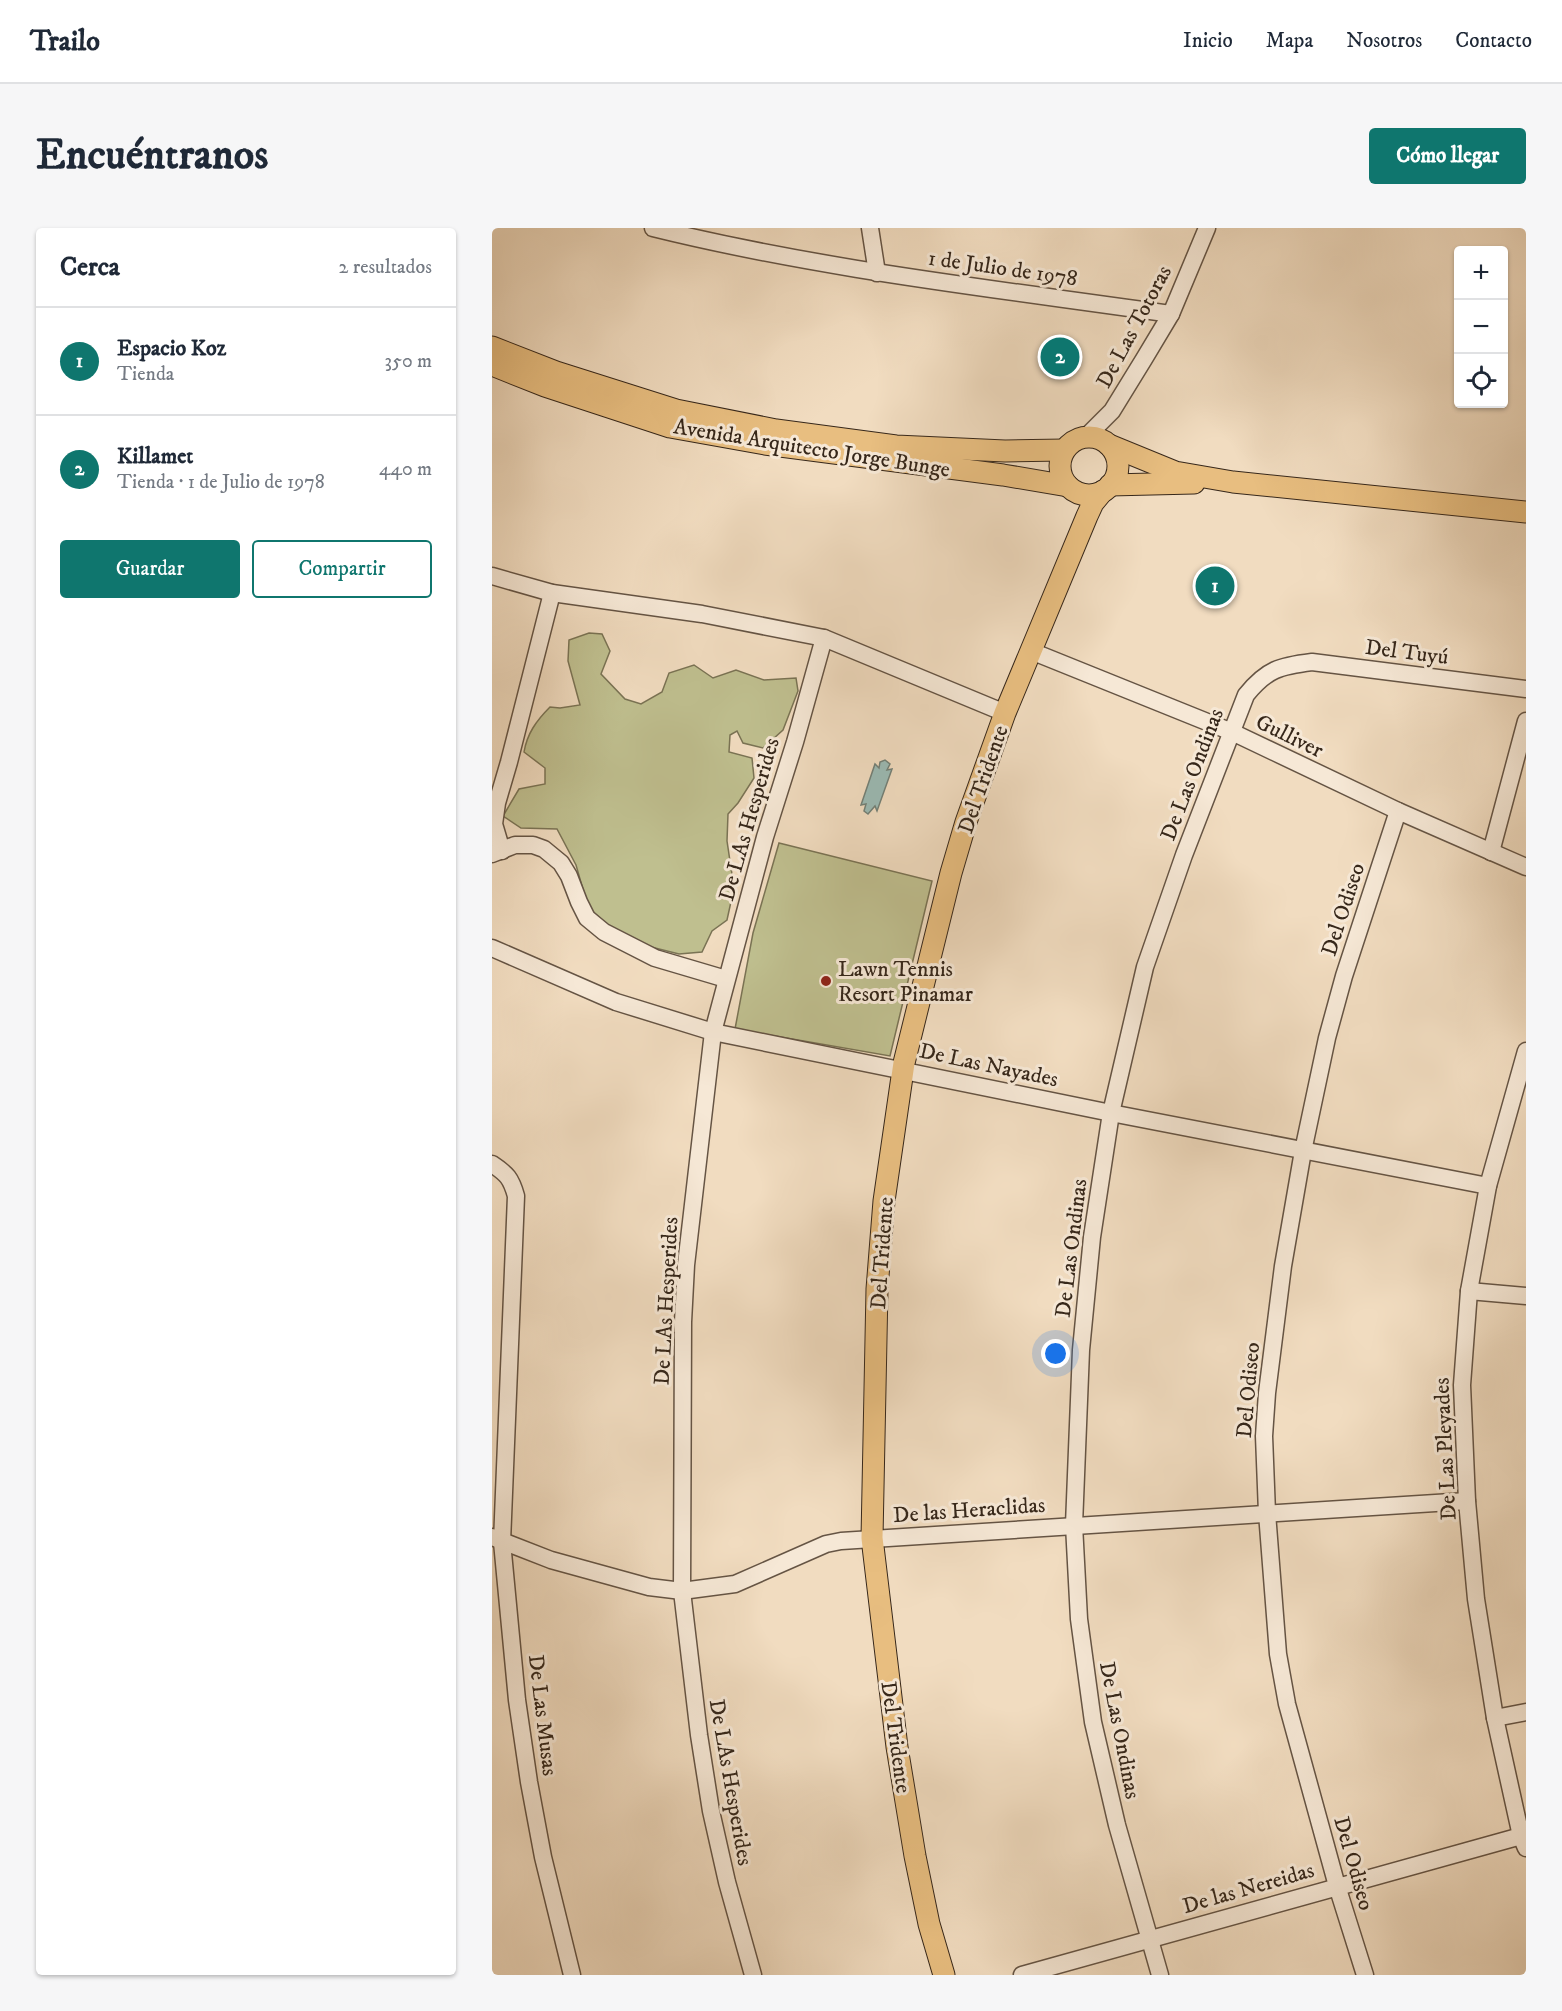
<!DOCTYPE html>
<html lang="es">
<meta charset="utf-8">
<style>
body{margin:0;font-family:"IM FELL DW Pica",serif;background:#f6f6f7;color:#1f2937}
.controls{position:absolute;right:18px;top:18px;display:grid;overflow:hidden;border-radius:6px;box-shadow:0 2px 4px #0004}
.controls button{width:54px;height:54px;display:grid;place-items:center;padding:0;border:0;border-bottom:2px solid #e0e1e3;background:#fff;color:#1f2937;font:30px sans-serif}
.you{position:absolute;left:564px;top:1126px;width:21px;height:21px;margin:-15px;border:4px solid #fff;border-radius:50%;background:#1a73e8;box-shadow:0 0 0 9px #1a73e833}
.badge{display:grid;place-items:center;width:39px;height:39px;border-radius:50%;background:#0f766e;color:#fff;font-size:20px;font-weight:700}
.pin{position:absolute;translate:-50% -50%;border:3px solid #fff;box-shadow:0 2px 6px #0006}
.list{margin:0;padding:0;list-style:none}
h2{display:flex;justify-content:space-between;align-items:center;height:78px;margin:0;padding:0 24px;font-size:26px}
h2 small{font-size:20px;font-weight:400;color:#747a83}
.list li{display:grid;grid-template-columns:39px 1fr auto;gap:18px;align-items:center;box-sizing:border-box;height:108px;padding:0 24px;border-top:2px solid #e0e1e3}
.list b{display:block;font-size:22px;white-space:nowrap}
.list p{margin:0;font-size:20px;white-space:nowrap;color:#747a83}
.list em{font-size:20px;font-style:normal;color:#747a83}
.actions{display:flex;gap:12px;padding:18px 24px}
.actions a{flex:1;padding:14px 0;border:2px solid #0f766e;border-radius:6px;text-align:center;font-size:21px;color:#0f766e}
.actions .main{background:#0f766e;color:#fff}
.icon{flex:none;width:33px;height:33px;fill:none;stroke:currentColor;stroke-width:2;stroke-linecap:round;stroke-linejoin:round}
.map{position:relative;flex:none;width:1034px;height:1747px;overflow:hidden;border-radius:6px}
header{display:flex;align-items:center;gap:36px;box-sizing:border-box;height:84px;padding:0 30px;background:#fff;border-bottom:2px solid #e0e1e3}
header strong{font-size:28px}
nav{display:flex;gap:33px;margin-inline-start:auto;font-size:21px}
.intro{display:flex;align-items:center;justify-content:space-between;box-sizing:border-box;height:144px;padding:0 36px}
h1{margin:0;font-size:42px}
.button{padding:15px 27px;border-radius:6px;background:#0f766e;color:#fff;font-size:21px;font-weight:700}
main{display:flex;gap:36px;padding:0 36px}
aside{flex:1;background:#fff;border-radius:6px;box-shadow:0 2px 4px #0004}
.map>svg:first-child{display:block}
</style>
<header>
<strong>Trailo</strong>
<nav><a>Inicio</a><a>Mapa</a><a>Nosotros</a><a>Contacto</a></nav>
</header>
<div class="intro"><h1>Encuéntranos</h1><a class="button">Cómo llegar</a></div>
<main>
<aside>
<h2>Cerca<small>2 resultados</small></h2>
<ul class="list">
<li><span class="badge">1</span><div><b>Espacio Koz</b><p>Tienda</p></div><em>350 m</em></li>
<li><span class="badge">2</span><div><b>Killamet</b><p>Tienda · 1 de Julio de 1978</p></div><em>440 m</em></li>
</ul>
<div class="actions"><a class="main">Guardar</a><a>Compartir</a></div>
</aside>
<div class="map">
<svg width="1034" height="1747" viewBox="0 0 1034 1747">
<rect width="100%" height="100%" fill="#f1dcc0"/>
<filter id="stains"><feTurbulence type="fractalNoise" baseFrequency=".00333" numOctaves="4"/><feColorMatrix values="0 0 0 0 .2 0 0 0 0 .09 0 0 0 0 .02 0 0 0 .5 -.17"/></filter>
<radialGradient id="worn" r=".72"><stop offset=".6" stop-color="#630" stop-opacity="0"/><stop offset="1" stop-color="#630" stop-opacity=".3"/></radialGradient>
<!-- green -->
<g fill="#bfbf8f" stroke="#7a7354" stroke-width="1.5">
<path d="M 97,405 L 110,406 L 118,423 L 109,446 L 133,471 L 149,476 L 170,464 L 177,445 L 202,437 L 221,450 L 244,442 L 272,452 L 304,450 L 306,463 L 291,502 L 271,520 L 251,515 L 245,503 L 238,507 L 237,524 L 260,530 L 262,550 L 246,575 L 236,586 L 235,613 L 242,660 L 235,692 L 220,703 L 210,724 L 187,726 L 151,717 L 119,700 L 96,679 L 84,637 L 65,601 L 29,600 L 11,588 L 27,561 L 53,556 L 53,540 L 32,524 C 35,506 44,493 58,479 L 68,480 L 88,477 L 76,433 L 77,412 Z"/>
<path d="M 287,615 L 440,653 L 398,828 L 243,801 L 261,705 Z"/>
</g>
<!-- water -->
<path fill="#9bbbb5" stroke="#738077" stroke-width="1.5" d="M 393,532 L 398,536 L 395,542 L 400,541 L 385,583 L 383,578 L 376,586 L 372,583 L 374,576 L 369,577 L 383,536 L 387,540 L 388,534 Z"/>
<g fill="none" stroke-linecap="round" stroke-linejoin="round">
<defs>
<g id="minor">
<path d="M 161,0 C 331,42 506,61 679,86"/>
<path d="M 378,0 L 385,45"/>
<path d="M 594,209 L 620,183 L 652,131 L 679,86 L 715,0"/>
<path d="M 0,348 L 60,365 L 210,386 L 332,410 L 513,485"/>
<path d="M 539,423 L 740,504 L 906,583 L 1034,639"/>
<path d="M 10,623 L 2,596 L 5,575 L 17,534 L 60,365"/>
<path d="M 999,624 L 1034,493"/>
<path d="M 0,626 L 23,617 L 41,617 L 52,621 L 69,635 L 77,648 L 87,674 L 95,690 L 112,704 L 163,730 L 234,751"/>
<path d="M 0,720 L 124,774 L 221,804 L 619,885 L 996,958"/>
<path d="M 1034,823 L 996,958 L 977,1063 L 970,1157 L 975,1273 L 984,1371 L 1003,1490 L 1029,1608 L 1034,1620"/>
<path d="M 0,936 C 15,946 19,950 24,968 L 10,1314 L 25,1472 L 37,1554 L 51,1629 L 80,1747"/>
<path d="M 977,1063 L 1034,1068"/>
<path d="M 0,1309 L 59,1332 L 157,1359 L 190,1363 L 243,1356 L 334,1316 L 349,1313 L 975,1273"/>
<path d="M 1003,1490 L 1034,1484"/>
<path d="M 261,1747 L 235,1654 L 219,1583 L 207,1507 L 190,1363 L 191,1094 L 194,1037 L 221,804 L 273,609 L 303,514 L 332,410"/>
<path d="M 530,1747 L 1029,1608"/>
<path d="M 668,1747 L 625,1597 L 601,1494 L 587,1391 L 582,1297 L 589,1122 L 600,1009 L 619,885 L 653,739 L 692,627 L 754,467 C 775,441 788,438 820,434 L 1034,461"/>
<path d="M 873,1747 L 845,1658 L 795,1476 L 786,1426 L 775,1285 L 772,1208 L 775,1165 L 791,1038 L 811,923 L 835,810 L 852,748 L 906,583"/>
</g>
<g id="major">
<path d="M 0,119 L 64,144 L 184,182 L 284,202 L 404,218 L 513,223 L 572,222"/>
<path d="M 0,137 L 53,158 L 178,199 L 273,216 L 511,247 L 576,258"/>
<circle cx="597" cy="238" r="29"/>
<path d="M 617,217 L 683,244 L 741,254 L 1034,284"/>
<path d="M 618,257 L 702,255"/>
<path d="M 452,1747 L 437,1696 L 423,1628 L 405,1519 L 380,1310 L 385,1061 L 392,973 L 412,835 L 459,645 L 474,594 L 513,485 L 595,288 L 601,275 L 611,263"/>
</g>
</defs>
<!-- minor casing -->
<use href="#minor" stroke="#655444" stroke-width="19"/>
<!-- major casing -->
<use href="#major" stroke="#36271a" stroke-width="23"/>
<!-- minor -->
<use href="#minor" stroke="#f6e8d6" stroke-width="16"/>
<!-- major -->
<use href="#major" stroke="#e8be80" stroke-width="21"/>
</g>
<!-- markers -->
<circle fill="#8f2418" stroke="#f6e8d6" stroke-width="2" cx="334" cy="753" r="6"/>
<g text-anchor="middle" stroke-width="6" stroke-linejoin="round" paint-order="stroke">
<!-- street labels -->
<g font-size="22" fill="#36271a" stroke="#f6e8d6">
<text transform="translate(511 39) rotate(8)" y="8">1 de Julio de 1978</text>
<text transform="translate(641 98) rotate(-62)" y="8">De Las Totoras</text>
<text transform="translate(320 219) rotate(9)" y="8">Avenida Arquitecto Jorge Bunge</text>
<text transform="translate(915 423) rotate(7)" y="8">Del Tuyú</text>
<text transform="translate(798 507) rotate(26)" y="8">Gulliver</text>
<text transform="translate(699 546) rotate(-69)" y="8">De Las Ondinas</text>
<text transform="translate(490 551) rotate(-71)" y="8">Del Tridente</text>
<text transform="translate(256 591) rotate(-74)" y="8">De LAs Hesperides</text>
<text transform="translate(850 681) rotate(-72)" y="8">Del Odiseo</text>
<text transform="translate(497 836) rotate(12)" y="8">De Las Nayades</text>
<text transform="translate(578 1020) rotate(-83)" y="8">De Las Ondinas</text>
<text transform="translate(389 1025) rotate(-86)" y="8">Del Tridente</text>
<text transform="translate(173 1073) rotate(-87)" y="8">De LAs Hesperides</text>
<text transform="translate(755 1162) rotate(-85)" y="8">Del Odiseo</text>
<text transform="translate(952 1221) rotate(-93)" y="8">De Las Pleyades</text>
<text transform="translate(477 1281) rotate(-4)" y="8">De las Heraclidas</text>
<text transform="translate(52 1487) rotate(83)" y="8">De Las Musas</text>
<text transform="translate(629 1502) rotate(79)" y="8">De Las Ondinas</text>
<text transform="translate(405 1509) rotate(82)" y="8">Del Tridente</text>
<text transform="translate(240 1554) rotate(80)" y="8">De LAs Hesperides</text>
<text transform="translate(863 1635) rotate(74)" y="8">Del Odiseo</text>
<text transform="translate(756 1659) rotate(-16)" y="8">De las Nereidas</text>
</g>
<!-- poi labels -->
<g font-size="22" fill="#36271a" stroke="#f6e8d6" text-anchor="start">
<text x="346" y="748">Lawn Tennis<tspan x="346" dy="25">Resort Pinamar</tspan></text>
</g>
</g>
<rect width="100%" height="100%" filter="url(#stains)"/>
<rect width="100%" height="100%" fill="url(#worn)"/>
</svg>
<div class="controls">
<button>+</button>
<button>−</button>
<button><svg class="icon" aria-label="locate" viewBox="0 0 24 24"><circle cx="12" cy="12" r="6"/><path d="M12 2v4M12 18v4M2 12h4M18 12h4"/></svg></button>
</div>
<div class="you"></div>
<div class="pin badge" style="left:723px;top:358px">1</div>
<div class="pin badge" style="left:568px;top:129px">2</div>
</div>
</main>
